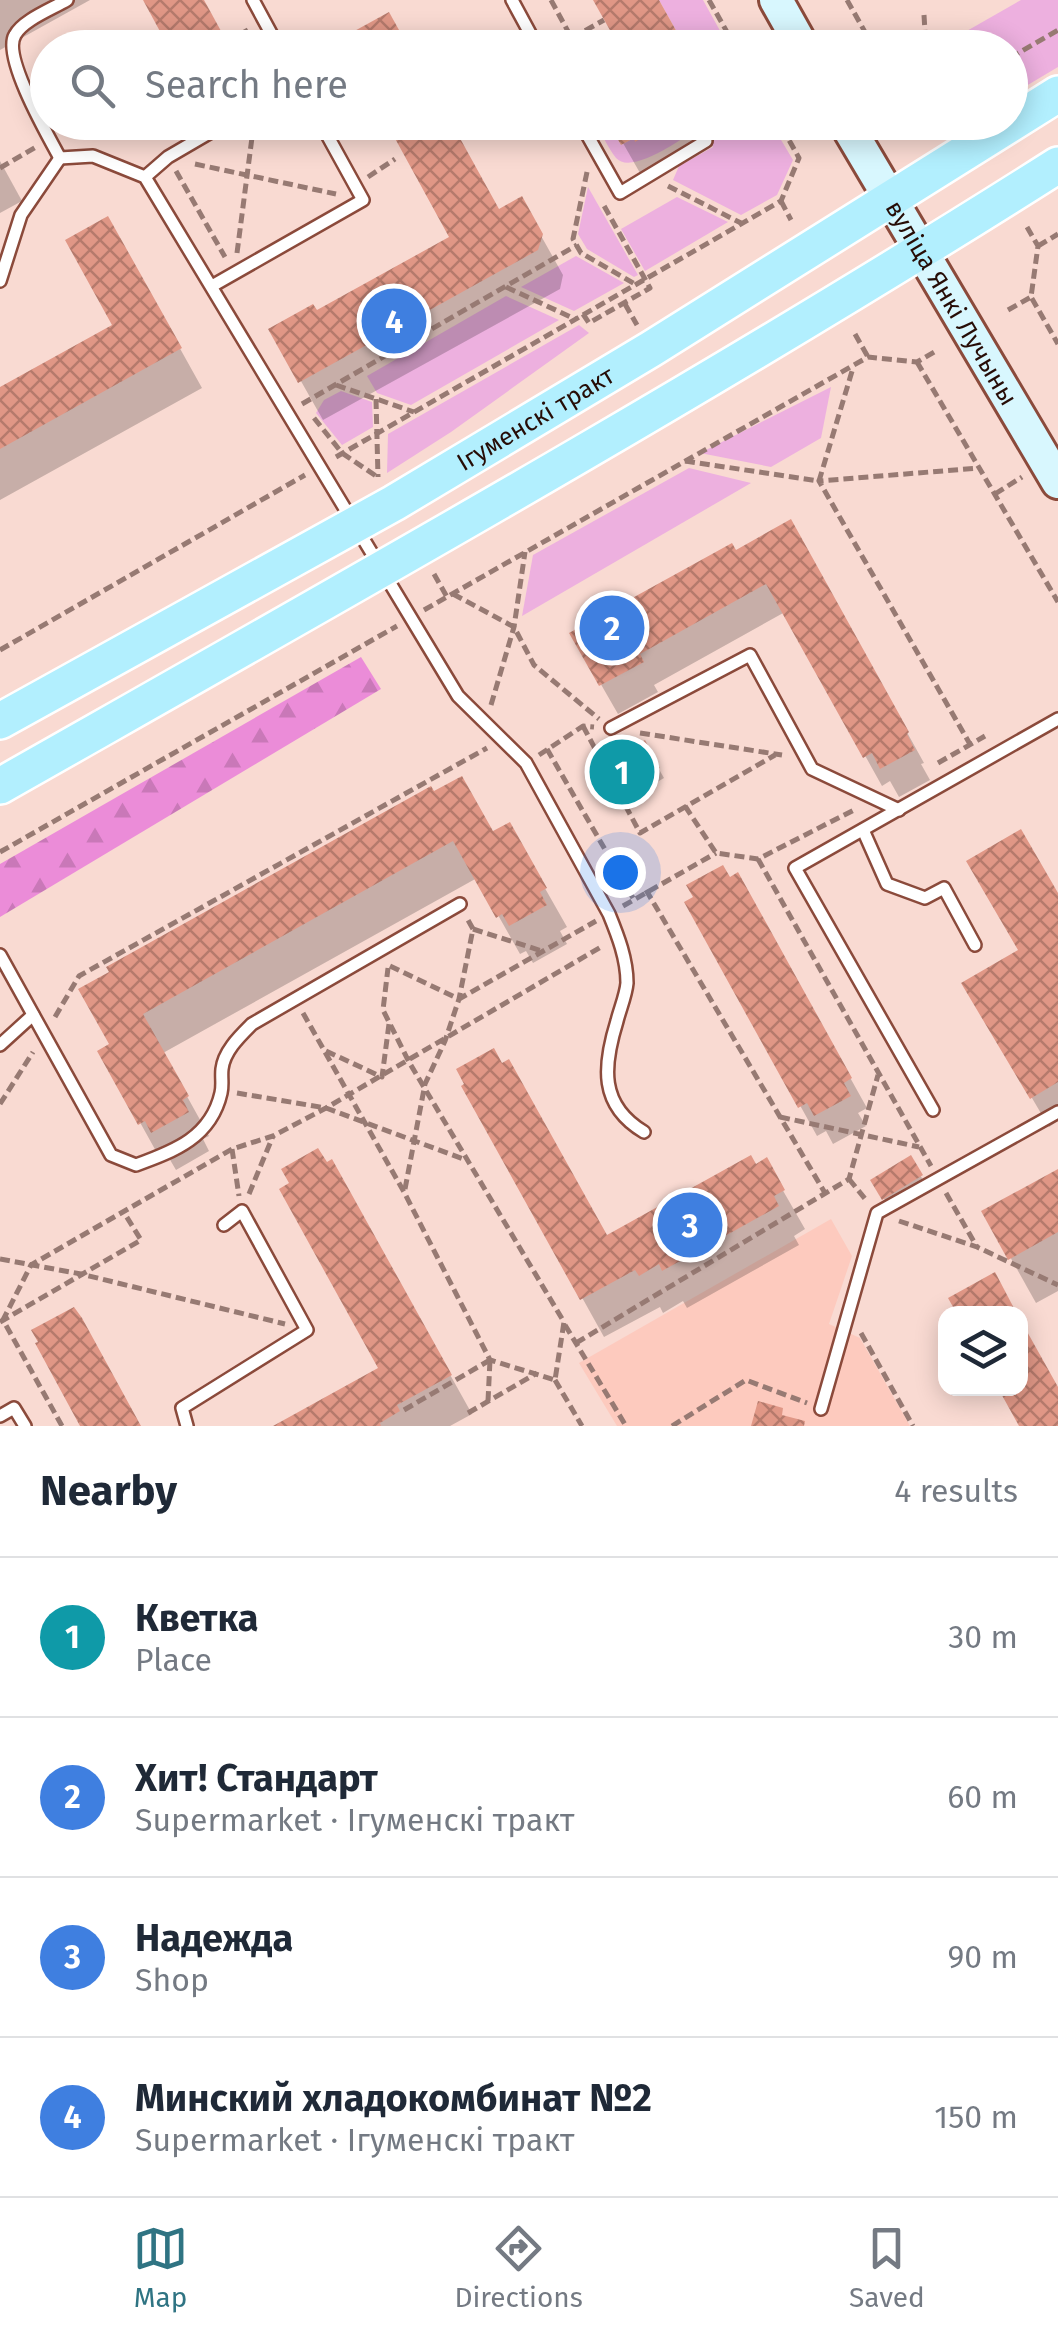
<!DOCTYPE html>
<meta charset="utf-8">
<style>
body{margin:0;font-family:"Fira Sans",sans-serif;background:#f6f6f7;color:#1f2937}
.controls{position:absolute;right:30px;bottom:30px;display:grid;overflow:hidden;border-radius:20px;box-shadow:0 5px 25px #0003}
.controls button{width:90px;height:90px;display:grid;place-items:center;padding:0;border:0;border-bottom:2px solid #e0e1e3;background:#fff;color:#1f2937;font:50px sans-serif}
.you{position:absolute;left:620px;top:872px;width:35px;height:35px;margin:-25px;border:8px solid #fff;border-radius:50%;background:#1a73e8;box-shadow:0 0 0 15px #1a73e833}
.badge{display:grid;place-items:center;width:65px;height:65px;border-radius:50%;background:#2f7483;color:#fff;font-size:32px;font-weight:700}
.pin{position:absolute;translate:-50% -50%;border:5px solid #fff;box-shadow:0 2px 10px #0006}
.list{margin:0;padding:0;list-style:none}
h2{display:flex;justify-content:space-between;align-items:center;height:130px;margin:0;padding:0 40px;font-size:42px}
h2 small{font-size:32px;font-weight:400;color:#747a83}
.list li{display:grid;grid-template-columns:65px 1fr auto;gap:30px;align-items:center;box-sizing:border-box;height:160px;padding:0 40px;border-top:2px solid #e0e1e3}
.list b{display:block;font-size:38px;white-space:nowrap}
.list p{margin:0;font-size:32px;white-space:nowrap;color:#747a83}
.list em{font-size:32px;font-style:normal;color:#747a83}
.icon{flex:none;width:55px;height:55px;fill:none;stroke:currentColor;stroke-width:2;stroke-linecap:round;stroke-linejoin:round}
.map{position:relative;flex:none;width:1058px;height:1426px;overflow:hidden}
.search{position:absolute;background:#fff;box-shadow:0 5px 25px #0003;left:30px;right:30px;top:30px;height:110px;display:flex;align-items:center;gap:25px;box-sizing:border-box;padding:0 35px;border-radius:55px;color:#747a83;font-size:38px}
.sheet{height:770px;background:#fff}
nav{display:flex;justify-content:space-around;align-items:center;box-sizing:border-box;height:140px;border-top:2px solid #e0e1e3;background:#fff;font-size:28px;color:#747a83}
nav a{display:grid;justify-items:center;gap:5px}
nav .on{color:#2f7483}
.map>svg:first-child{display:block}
</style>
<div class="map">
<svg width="1058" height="1426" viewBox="0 0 1058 1426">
<defs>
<pattern id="forest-firs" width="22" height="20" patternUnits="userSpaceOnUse" patternTransform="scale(2.5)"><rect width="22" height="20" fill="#eb8cd8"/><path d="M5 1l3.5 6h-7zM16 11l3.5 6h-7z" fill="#c978b8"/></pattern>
<pattern id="building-cross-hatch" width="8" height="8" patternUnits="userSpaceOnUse" patternTransform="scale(2.5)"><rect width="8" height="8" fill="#e09786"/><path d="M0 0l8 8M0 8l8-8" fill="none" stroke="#b57a6c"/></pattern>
</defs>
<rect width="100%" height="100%" fill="#f9dad2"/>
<!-- built -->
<path fill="#fdcabe" d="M 831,1219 L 852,1256 L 829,1324 L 860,1338 L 910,1426 L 617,1426 L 579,1363 Z"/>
<!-- green -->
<g fill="#edb0df">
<path d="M 659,0 L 703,0 L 729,47 L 681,47 L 675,36 L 678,34 Z"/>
<path d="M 1021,0 L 1058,0 L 1058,67 L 1011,95 L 1010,48 L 964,47 L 958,36 Z"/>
<path d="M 596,123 L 608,123 L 621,145 L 634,138 L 636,141 L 670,123 L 771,123 L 793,160 L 777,195 L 741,215 L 673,180 L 679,166 L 713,147 L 702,126 C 684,137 632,176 616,158 C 608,148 602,134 596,123 Z"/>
<path d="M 588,187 L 638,275 L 634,277 L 587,249 L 578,234 Z"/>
<path d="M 677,197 L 728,222 L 645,271 L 621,229 Z"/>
<path d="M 576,256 L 624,283 L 574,311 L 521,287 Z"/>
<path d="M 506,296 L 559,320 L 411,405 L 377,393 L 367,376 Z"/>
<path d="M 579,325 L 589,333 L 451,432 L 387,473 L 388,434 Z"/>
<path d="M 831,387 L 821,438 L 771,467 L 700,453 Z"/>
<path d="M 341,391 L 372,402 L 373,427 L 342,445 L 316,413 L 324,400 Z"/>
<path d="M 689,468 L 751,483 L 522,616 L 533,555 Z"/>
</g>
<!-- forest -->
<path fill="url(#forest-firs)" d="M 361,657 L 381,689 L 0,917 L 0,864 Z"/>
<!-- shadow -->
<g fill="#0003">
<path d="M 0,0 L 90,0 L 0,50 Z"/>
<path d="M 146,0 L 202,0 L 228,48 L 172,48 Z"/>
<path d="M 611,122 L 703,122 L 710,134 L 654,170 L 652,166 L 640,173 Z"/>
<path d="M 0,161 L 22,201 L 0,213 Z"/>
<path d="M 521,200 L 563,275 L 560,289 L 323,420 L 272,330 L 316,314 Z"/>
<path d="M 129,257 L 202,388 L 0,500 L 0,390 L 115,326 Z"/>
<path d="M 807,552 L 924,763 L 921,764 L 930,780 L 899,797 L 890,781 L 882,786 L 785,612 L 654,685 L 658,692 L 618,714 L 572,634 L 735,553 Z"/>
<path d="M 644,743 L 664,778 L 637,794 L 617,758 Z"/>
<path d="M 430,790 L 493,834 L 509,825 L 567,927 L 560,931 L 567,944 L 533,963 L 526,951 L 520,954 L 477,878 L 163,1053 L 209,1136 L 203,1139 L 209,1151 L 176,1170 L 169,1158 L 162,1162 L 101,1052 L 113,1045 L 82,990 Z"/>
<path d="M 729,880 L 754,905 L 867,1108 L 858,1113 L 866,1126 L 833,1144 L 826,1131 L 817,1136 L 688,903 Z"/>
<path d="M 1058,898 L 1058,1121 L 1049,1127 L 965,984 L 1021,951 Z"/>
<path d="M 465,1087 L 606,1238 L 766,1161 L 805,1229 L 794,1236 L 799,1245 L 687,1308 L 683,1301 L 663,1313 L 660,1307 L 604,1337 Z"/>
<path d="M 910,1159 L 927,1186 L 890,1209 L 874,1181 Z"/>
<path d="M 1058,1172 L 1058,1291 L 1036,1303 L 985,1212 Z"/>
<path d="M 353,1201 L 472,1414 L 450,1426 L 278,1426 L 381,1369 Z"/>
</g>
<!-- building -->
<g fill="url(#building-cross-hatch)">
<path d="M 143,0 L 204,0 L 221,31 L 191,48 L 169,48 Z"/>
<path d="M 593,0 L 659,0 L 678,34 L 675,36 L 681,48 L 620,48 Z"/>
<path d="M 389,12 L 409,48 L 344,48 L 340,39 Z"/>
<path d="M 386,122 L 451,122 L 499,209 L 522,196 L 543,234 L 538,250 L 298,383 L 268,329 L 313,304 L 317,310 L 449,237 Z"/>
<path d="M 608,122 L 670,122 L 635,142 L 634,138 L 621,145 Z"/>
<path d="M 108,216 L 182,348 L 0,449 L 0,387 L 112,325 L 65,240 Z"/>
<path d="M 791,519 L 909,732 L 907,734 L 915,750 L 880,769 L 872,753 L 863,758 L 766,584 L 640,654 L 644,662 L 599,686 L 569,633 L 732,543 L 736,550 Z"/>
<path d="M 645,740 L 660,768 L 629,785 L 613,757 Z"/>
<path d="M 462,776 L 493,831 L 510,822 L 547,888 L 540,892 L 547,905 L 509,926 L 502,914 L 496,918 L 453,841 L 143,1014 L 189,1096 L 183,1100 L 189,1112 L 151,1133 L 145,1121 L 138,1125 L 97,1051 L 109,1044 L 78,989 L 109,972 L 106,967 L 431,786 L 434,791 Z"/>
<path d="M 1021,829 L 1058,893 L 1058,1082 L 1030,1099 L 961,983 L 1018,950 L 966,861 Z"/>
<path d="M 723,865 L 730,877 L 738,872 L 852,1078 L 844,1083 L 851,1096 L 814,1116 L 807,1103 L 798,1108 L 684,902 L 693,897 L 686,885 Z"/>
<path d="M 494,1048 L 502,1063 L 509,1059 L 607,1235 L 751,1155 L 756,1164 L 767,1157 L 785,1190 L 774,1196 L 779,1206 L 662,1271 L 659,1264 L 639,1276 L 635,1270 L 580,1300 L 461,1086 L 464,1084 L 456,1069 Z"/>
<path d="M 318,1148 L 327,1162 L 332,1159 L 452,1375 L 397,1405 L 400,1411 L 380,1423 L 381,1426 L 273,1426 L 378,1368 L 279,1189 L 289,1183 L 281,1169 Z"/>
<path d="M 911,1155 L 923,1175 L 882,1200 L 870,1180 Z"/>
<path d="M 1058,1169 L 1058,1232 L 1008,1260 L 981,1211 Z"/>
<path d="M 995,1272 L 1017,1314 L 957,1314 L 948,1298 Z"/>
<path d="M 74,1307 L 82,1318 L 141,1426 L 80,1426 L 35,1343 L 38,1342 L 31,1330 Z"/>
<path d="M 1020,1319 L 1058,1387 L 1058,1426 L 1019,1426 L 998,1388 L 1020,1388 Z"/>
<path d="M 758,1401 L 783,1408 L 782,1415 L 805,1421 L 804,1426 L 751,1426 Z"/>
</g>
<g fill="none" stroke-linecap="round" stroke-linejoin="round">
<defs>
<g id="lane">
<path d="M 253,0 L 279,48"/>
<path d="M 512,0 L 538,48"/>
<path d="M 580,122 L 620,193 L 706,141"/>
<path d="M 60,158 L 93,156 L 145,177 L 458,696 L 526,763 L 609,914 C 618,936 627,959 627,983 C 626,995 620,1009 617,1021 C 603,1066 599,1105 644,1132"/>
<path d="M 60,158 C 48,136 2,56 15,35 C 23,20 52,9 67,0"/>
<path d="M 145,177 L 168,157 L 228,122"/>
<path d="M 0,281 L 21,215 L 60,158"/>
<path d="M 212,286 L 363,200 L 320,122"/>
<path d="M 611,728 L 750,655 L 812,769 L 899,810"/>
<path d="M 863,830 L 887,884 L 925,898 L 944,888 L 975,945"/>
<path d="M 0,955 L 111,1155 L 136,1165 C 175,1151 211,1137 221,1093 C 223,1085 221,1077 222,1069 C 224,1051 240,1036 252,1024 L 460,904"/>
<path d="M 0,1045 L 33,1015"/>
<path d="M 933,1110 L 795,868 L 1058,719"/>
<path d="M 821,1409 L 877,1213 L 1058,1112"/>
<path d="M 0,1416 L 14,1408 L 25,1426"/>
<path d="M 187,1426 L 182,1408 L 307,1330 L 242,1211 L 224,1225"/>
</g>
<g id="secondary">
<path d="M 776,0 L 803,48"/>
<path id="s1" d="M 845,122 L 1058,482"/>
</g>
<g id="primary">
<path id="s2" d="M 0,721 L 394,503 L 651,349 L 1058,94"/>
<path d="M 0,786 C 356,584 713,384 1058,165"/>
</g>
</defs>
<!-- lane casing -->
<use href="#lane" stroke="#8b4a3b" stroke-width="16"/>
<!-- secondary casing -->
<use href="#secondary" stroke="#8b4a3b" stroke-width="38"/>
<!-- primary casing -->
<use href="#primary" stroke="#fff" stroke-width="40"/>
<!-- path -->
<g stroke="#977a73" stroke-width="5" stroke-dasharray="10 5" stroke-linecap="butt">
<path d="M 551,0 L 577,48"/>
<path d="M 709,0 L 736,48"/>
<path d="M 847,0 L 874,48"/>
<path d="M 924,15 L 926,48"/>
<path d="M 572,38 L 604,20"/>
<path d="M 215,48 L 248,30"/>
<path d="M 1010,58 L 1058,30"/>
<path d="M 63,131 L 79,122"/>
<path d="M 195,164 L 336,194"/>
<path d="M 0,168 L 36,147"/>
<path d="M 176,171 L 225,257"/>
<path d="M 587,172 L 573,239 L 581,253 L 635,284"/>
<path d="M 368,177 L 395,159"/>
<path d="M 668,186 L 741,223"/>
<path d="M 781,201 L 791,220"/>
<path d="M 1027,227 L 1038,246 L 1031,297 L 1058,344"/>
<path d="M 1038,246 L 1058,234"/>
<path d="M 237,253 L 254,122"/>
<path d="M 506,287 L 575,319"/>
<path d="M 625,304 L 637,325"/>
<path d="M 1008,310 L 1031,297"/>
<path d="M 583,314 L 589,323 L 650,288 L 603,204"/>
<path d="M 855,334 L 868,357"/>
<path d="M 917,362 L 1058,602"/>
<path d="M 336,385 L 414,412"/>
<path d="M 376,399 L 378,477"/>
<path d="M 302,404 L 577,245"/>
<path d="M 314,418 L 342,453 L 379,478"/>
<path d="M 336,457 L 781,201 L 799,158 L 779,122 L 722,137"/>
<path d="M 685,461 L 819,481 L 853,368"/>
<path d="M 995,494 L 1022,477"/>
<path d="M 434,574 L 447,597"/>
<path d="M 453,594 L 514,627 L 534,665 L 599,719"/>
<path d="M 424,610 L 868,357 L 917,362 L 936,351"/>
<path d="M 0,650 L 305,475"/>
<path d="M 491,705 L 514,627 L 525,552"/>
<path d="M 583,726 L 640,833 L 775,755"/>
<path d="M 640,733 L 782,755"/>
<path d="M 971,746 L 819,481 L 979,468"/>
<path d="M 547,749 L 633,898"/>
<path d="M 539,755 L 583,726 L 594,727"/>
<path d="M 938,763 L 985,736"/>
<path d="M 685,806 L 716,853 L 758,859 L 854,810"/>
<path d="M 0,852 L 397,626"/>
<path d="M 758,859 L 931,1166"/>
<path d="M 646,890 L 825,1193"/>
<path d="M 623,906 L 716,853"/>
<path d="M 473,929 L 542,951"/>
<path d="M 390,966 L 459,999 L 596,921"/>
<path d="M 303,1013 L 404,1192 L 490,1360 L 555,1380 L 564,1322 L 409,1062 L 383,1010 L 388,968"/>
<path d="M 55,1017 L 79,976 L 487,748"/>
<path d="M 326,1051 L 382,1077 L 389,1024"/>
<path d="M 237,1093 L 326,1108 L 466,1160"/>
<path d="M 0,1104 L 33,1052"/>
<path d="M 780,1117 L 919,1147"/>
<path d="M 232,1149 L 239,1196"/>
<path d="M 849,1179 L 866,1200"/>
<path d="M 405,1189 L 425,1084 L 445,1041 L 459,999 L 473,929 L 468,920"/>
<path d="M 946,1193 L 977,1247"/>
<path d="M 249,1194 L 273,1136"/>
<path d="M 899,1221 L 977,1247 L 1058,1285"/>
<path d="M 0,1259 L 81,1274 L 285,1324"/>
<path d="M 0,1322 L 141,1240 L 123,1211"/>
<path d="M 565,1325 L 626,1426"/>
<path d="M 861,1333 L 913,1426"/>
<path d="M 576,1343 L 849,1179 L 878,1075"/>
<path d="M 555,1380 L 582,1426"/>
<path d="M 488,1401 L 490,1360"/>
<path d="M 404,1410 L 490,1360"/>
<path d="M 468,1413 L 537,1373"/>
<path d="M 62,1426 L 3,1320 L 31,1265 L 232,1149 L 273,1136 L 326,1108 L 601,947"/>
<path d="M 672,1426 L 746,1380 L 807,1403"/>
</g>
<!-- lane -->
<use href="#lane" stroke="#fff" stroke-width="11"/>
<!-- secondary -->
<use href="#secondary" stroke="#d8f7fe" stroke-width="32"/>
<!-- primary -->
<use href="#primary" stroke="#b2effe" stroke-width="35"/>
</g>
<g text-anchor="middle" stroke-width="9" stroke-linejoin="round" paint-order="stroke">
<!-- street labels -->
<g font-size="25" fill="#260c06" stroke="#fff">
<text dy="9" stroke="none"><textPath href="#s1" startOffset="210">вуліца Янкі Лучыны</textPath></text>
<text dy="9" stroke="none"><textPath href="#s2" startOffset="615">Ігуменскі тракт</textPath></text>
</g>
</g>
</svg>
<div class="controls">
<button><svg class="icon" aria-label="layers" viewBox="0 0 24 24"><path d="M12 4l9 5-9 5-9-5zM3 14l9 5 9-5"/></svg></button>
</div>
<div class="you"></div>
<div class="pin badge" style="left:622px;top:772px;background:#0f9aa8">1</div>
<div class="pin badge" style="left:612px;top:628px;background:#3f7fe0">2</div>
<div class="pin badge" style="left:690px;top:1225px;background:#3f7fe0">3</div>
<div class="pin badge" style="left:394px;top:321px;background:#3f7fe0">4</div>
<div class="search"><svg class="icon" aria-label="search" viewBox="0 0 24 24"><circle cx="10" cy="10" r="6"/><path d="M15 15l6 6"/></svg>Search here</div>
</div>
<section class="sheet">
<h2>Nearby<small>4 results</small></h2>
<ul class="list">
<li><span class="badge" style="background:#0f9aa8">1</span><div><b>Кветка</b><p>Place</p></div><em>30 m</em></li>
<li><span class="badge" style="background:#3f7fe0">2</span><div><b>Хит! Стандарт</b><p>Supermarket · Ігуменскі тракт</p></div><em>60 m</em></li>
<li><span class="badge" style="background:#3f7fe0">3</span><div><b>Надежда</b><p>Shop</p></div><em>90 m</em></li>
<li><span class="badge" style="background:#3f7fe0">4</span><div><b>Минский хладокомбинат №2</b><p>Supermarket · Ігуменскі тракт</p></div><em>150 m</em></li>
</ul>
</section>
<nav>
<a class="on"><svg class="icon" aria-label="map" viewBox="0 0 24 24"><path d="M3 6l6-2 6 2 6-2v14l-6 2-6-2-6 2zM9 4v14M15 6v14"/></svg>Map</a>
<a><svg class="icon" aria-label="directions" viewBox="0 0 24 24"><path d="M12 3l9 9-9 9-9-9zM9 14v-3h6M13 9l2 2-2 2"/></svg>Directions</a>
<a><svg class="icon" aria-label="saved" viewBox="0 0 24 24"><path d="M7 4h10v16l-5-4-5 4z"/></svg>Saved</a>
</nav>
